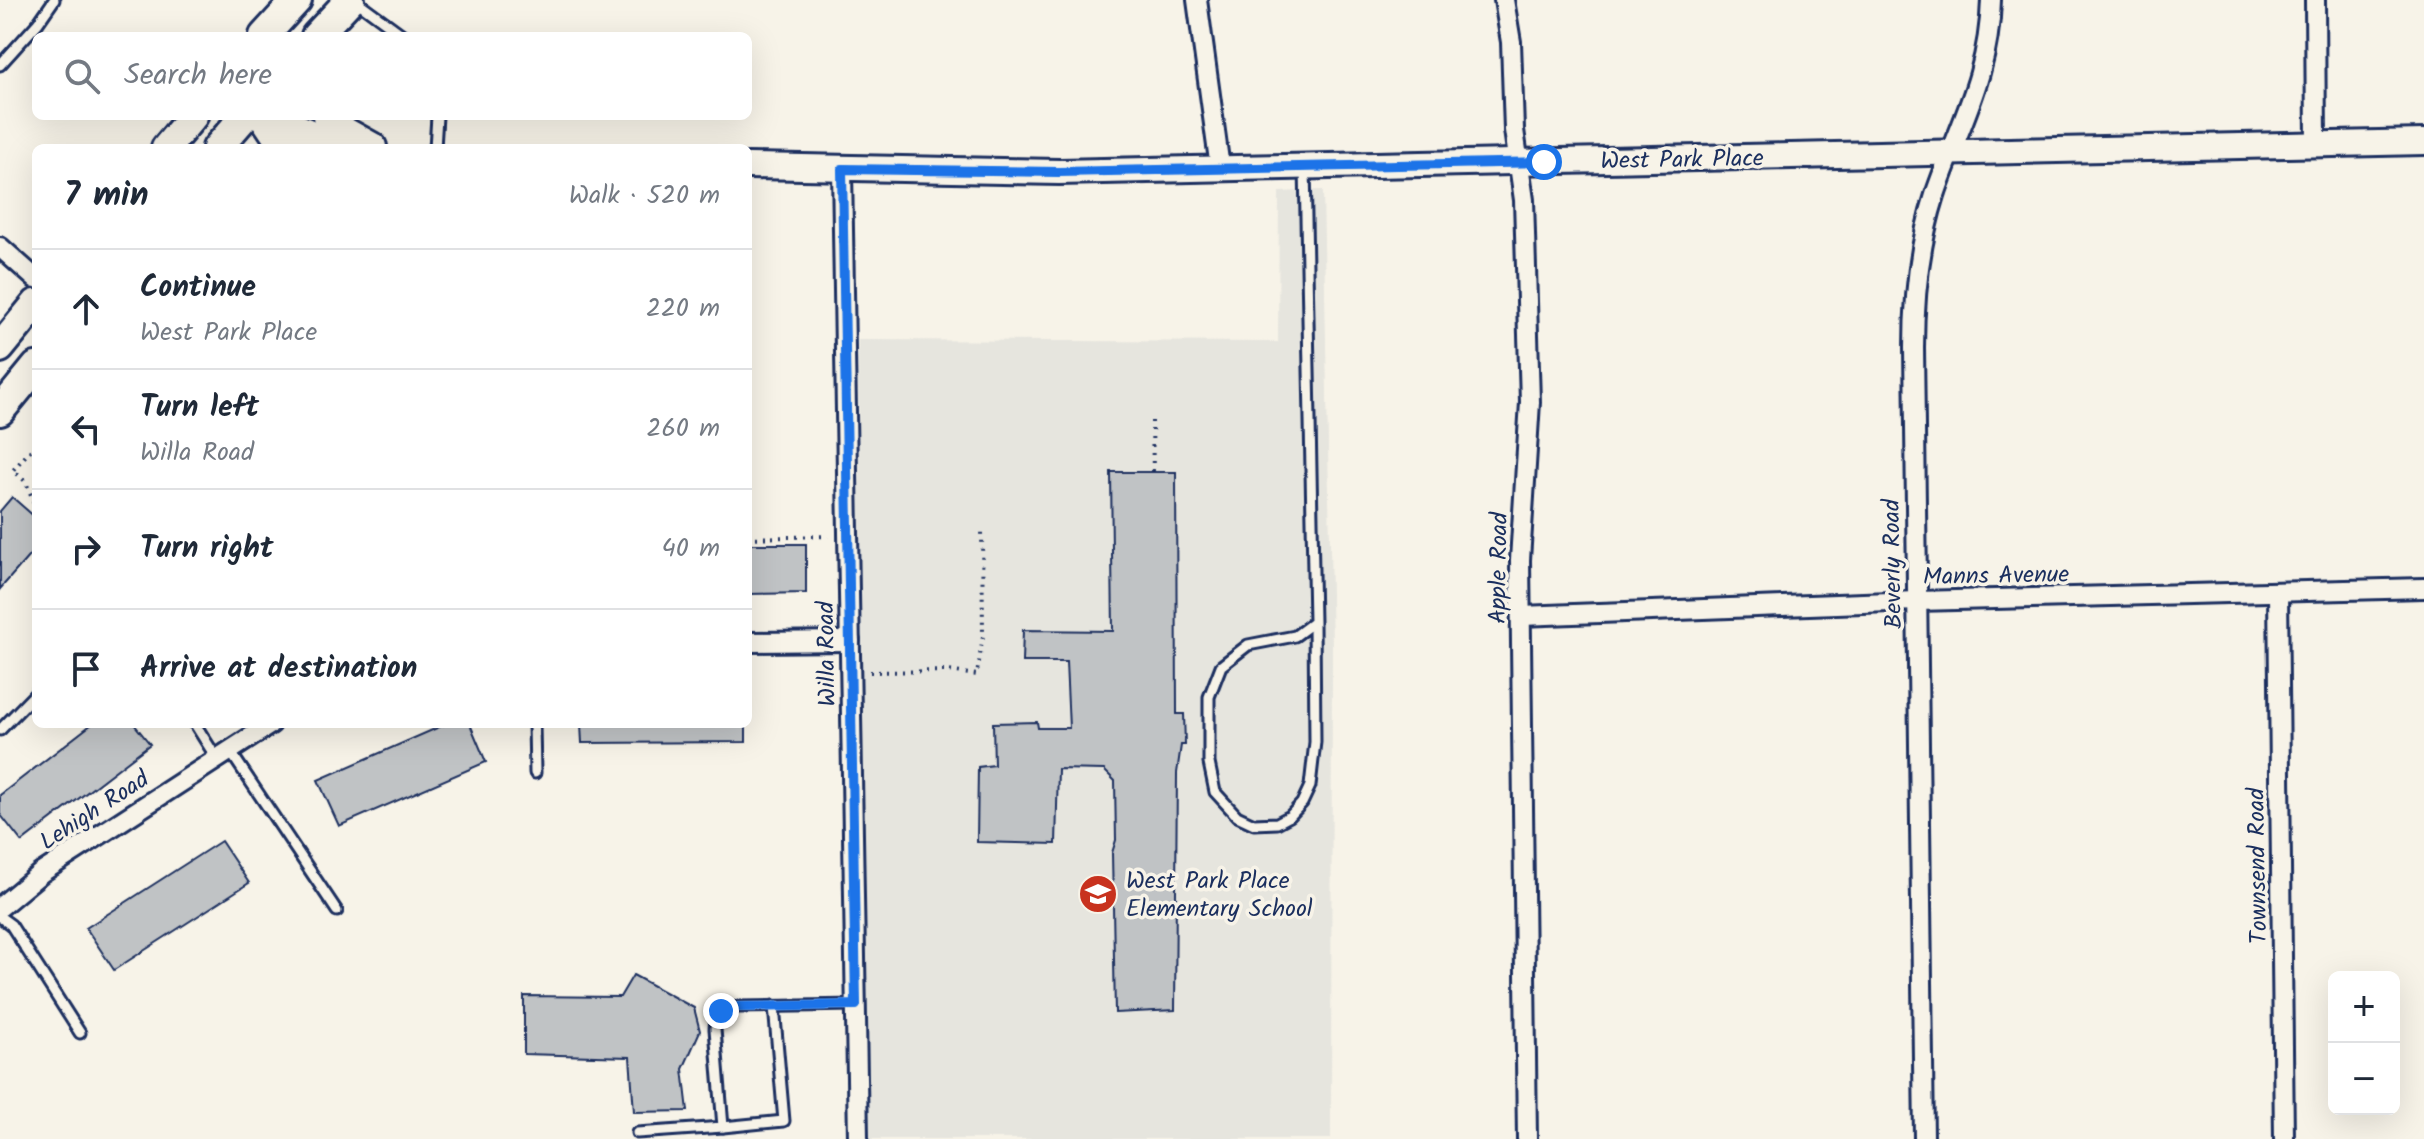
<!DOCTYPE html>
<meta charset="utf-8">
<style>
body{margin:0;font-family:Kalam,sans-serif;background:#f2f2f3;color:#1f2937}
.controls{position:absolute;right:24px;bottom:24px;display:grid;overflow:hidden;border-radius:12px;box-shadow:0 8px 32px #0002}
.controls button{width:72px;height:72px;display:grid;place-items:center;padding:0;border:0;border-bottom:2px solid #e0e1e3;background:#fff;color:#1f2937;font:40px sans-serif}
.stop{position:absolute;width:24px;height:24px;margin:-18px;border:6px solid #1a73e8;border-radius:50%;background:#fff}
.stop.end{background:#1a73e8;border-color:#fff;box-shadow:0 2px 8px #0008}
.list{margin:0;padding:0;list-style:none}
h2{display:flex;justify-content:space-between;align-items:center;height:104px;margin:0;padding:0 32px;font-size:34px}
h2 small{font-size:26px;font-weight:400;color:#747a83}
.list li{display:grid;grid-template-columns:52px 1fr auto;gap:24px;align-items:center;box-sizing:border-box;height:120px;padding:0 32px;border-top:2px solid #e0e1e3}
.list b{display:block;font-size:30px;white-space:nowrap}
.list p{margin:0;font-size:26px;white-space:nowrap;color:#747a83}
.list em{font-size:26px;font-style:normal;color:#747a83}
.icon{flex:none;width:44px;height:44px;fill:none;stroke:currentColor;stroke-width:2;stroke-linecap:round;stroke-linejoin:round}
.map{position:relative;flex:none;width:2424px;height:1139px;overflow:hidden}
.search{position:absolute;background:#fff;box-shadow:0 8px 32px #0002;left:32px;top:32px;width:720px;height:88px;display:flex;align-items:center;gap:20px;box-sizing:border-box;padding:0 28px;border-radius:12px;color:#747a83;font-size:30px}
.panel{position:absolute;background:#fff;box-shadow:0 8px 32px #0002;left:32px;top:144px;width:720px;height:584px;border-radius:12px}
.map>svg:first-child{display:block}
</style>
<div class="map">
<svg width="2424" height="1139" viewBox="0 0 2424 1139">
<rect width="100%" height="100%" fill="#f7f3e8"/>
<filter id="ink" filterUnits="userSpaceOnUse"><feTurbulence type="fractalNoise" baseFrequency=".0125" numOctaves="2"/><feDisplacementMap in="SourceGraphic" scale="16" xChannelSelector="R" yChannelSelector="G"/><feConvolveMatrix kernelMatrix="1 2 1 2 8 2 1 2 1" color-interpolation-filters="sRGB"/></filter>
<g filter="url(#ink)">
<!-- built -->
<path fill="#e6e5de" d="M 1323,190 L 1332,648 L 1331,1139 L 866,1139 L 858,340 L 1278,342 L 1279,192 Z"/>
<!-- building -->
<g fill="#c0c3c5" stroke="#1b2f5e" stroke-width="2">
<path d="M 1111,472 L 1176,472 L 1177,714 L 1184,714 L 1185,745 L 1181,745 L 1177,773 L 1175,1010 L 1115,1013 L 1112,853 L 1116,840 L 1115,781 L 1104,770 L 1058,769 L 1056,844 L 977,842 L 978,767 L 994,765 L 993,723 L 1037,722 L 1038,728 L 1069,728 L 1066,662 L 1022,662 L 1023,630 L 1113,631 Z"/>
<path d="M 12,497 L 36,518 L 36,548 L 0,589 L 0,511 Z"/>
<path d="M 748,544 L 806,544 L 806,593 L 748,594 Z"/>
<path d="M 92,724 L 134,724 L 150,744 L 22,842 L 0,814 L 0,795 Z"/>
<path d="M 446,724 L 470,724 L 486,762 L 339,826 L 318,780 Z"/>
<path d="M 581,724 L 746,724 L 746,742 L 582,743 Z"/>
<path d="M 221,841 L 249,883 L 114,970 L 86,928 Z"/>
<path d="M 633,975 L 694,1008 L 700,1031 L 683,1069 L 688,1111 L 634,1112 L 630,1057 L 524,1054 L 524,996 L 620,997 Z"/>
</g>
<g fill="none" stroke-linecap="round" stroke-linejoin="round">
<defs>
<g id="lane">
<path d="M 355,0 L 404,36"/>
<path d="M 0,65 L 38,23 L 54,0"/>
<path d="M 435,148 L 437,116"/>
<path d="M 1305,167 L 1314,622 L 1315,742 L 1310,786 L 1302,803 L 1290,816 L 1277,823 L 1254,824 L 1237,816 L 1215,792 L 1209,763 L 1209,697 L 1221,666 L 1248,645 L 1295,636 L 1314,622"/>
<path d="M 195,724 L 217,759"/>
<path d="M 534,724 L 535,773"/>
<path d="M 0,730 L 36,693"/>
<path d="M 230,751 L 337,911"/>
<path d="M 0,917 L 11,925 L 80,1033"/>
<path d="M 723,1127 L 784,1121 L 774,1006"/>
<path d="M 637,1133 L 723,1127 L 715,1029 C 715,1012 723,1009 738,1007 L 856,1005"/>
</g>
<g id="street">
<path d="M 1197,0 L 1220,168"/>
<path d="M 1504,0 L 1511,42 L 1514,130 L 1524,200 L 1530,402 L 1520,560 L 1527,1139"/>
<path d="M 2315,0 L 2316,144"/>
<path d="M 842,169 L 858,1139"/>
<path d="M 0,247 L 36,279"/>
<path d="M 2278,592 L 2284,1139"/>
<path d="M 1521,616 L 1917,601 L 2424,588"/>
<path d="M 748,642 L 850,641"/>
<path d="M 0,907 L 41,873 L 271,724"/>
<path d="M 1924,1139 L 1914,348 C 1914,295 1919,245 1935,195 C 1959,124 1989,78 1991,0"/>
</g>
<g id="secondary">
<path d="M 261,116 L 275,137 L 297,148"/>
<path d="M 274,116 L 326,139 L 362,146"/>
<path d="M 748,166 L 1059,172 L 2424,142"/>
</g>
<g id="primary">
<path d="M 264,36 L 297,0"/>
<path d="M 316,36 L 350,0"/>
<path d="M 327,116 L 336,127 L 372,147"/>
<path d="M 166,148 L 193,116"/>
<path d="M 217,148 L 245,116"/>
<path d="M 0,348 L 36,304"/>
<path d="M 0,411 L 36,367"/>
</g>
</defs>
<!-- lane casing -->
<use href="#lane" stroke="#1b2f5e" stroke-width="15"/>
<!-- street casing -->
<use href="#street" stroke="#1b2f5e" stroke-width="24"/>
<!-- secondary casing -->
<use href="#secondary" stroke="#1b2f5e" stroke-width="30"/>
<!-- primary casing -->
<use href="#primary" stroke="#1b2f5e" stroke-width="34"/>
<!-- path -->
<g stroke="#1b2f5e" stroke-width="4" stroke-dasharray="2 6" stroke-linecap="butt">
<path d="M 1152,421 L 1153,472"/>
<path d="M 36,444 L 13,470 L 26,482 L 36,508"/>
<path d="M 748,538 L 828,536"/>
<path d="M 870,672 L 948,671 L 977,675 L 983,635 L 982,529"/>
</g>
<!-- lane -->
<use href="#lane" stroke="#f7f3e8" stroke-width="9"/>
<!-- street -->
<use href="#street" stroke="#f7f3e8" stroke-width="18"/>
<!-- secondary -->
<use href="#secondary" stroke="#f7f3e8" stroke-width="24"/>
<!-- primary -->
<use href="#primary" stroke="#f7f3e8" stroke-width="28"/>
</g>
</g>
<g fill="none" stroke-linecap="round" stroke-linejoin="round" filter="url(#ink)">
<!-- route -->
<path stroke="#1a73e8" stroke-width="10" d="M 721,1011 L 738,1007 L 856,1005 L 842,169 L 1059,172 L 1544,162"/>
</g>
<!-- icons -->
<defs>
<symbol id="school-disc" viewBox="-11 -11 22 22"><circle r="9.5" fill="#c8321e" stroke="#f7f3e8"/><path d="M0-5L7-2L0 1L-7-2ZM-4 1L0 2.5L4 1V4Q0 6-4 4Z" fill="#fff"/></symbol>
</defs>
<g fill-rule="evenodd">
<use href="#school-disc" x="1076" y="872" width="44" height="44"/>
</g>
<g text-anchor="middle" stroke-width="7" stroke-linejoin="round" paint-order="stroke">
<!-- street labels -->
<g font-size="24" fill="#1b2f5e" stroke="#f7f3e8">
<text transform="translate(1682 159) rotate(-1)" y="8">West Park Place</text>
<text transform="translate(1892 564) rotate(-91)" y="8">Beverly Road</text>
<text transform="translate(1498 568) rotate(-89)" y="8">Apple Road</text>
<text transform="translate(1996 575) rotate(-1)" y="8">Manns Avenue</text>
<text transform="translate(826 654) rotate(-91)" y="8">Willa Road</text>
<text transform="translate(94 810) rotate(-33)" y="8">Lehigh Road</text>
<text transform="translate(2257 866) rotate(-91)" y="8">Townsend Road</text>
</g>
<!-- poi labels -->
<g font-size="24" fill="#1b2f5e" stroke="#f7f3e8" text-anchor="start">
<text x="1126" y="888">West Park Place<tspan x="1126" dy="28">Elementary School</tspan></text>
</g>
</g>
</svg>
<div class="controls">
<button>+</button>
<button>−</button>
</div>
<div class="stop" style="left:1544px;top:162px"></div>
<div class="stop end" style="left:721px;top:1011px"></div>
<div class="search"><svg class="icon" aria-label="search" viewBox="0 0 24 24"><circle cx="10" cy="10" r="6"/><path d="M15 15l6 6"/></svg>Search here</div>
<section class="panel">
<h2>7 min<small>Walk · 520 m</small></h2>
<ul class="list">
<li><svg class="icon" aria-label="ahead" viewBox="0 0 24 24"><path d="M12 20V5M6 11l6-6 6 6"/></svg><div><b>Continue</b><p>West Park Place</p></div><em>220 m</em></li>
<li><svg class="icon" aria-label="left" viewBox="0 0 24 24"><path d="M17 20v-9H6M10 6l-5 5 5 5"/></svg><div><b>Turn left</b><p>Willa Road</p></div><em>260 m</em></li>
<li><svg class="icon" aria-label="right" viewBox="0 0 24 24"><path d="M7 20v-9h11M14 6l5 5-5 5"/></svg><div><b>Turn right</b></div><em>40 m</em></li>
<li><svg class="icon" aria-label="arrive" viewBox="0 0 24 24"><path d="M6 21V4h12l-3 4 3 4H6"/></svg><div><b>Arrive at destination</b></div></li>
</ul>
</section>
</div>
